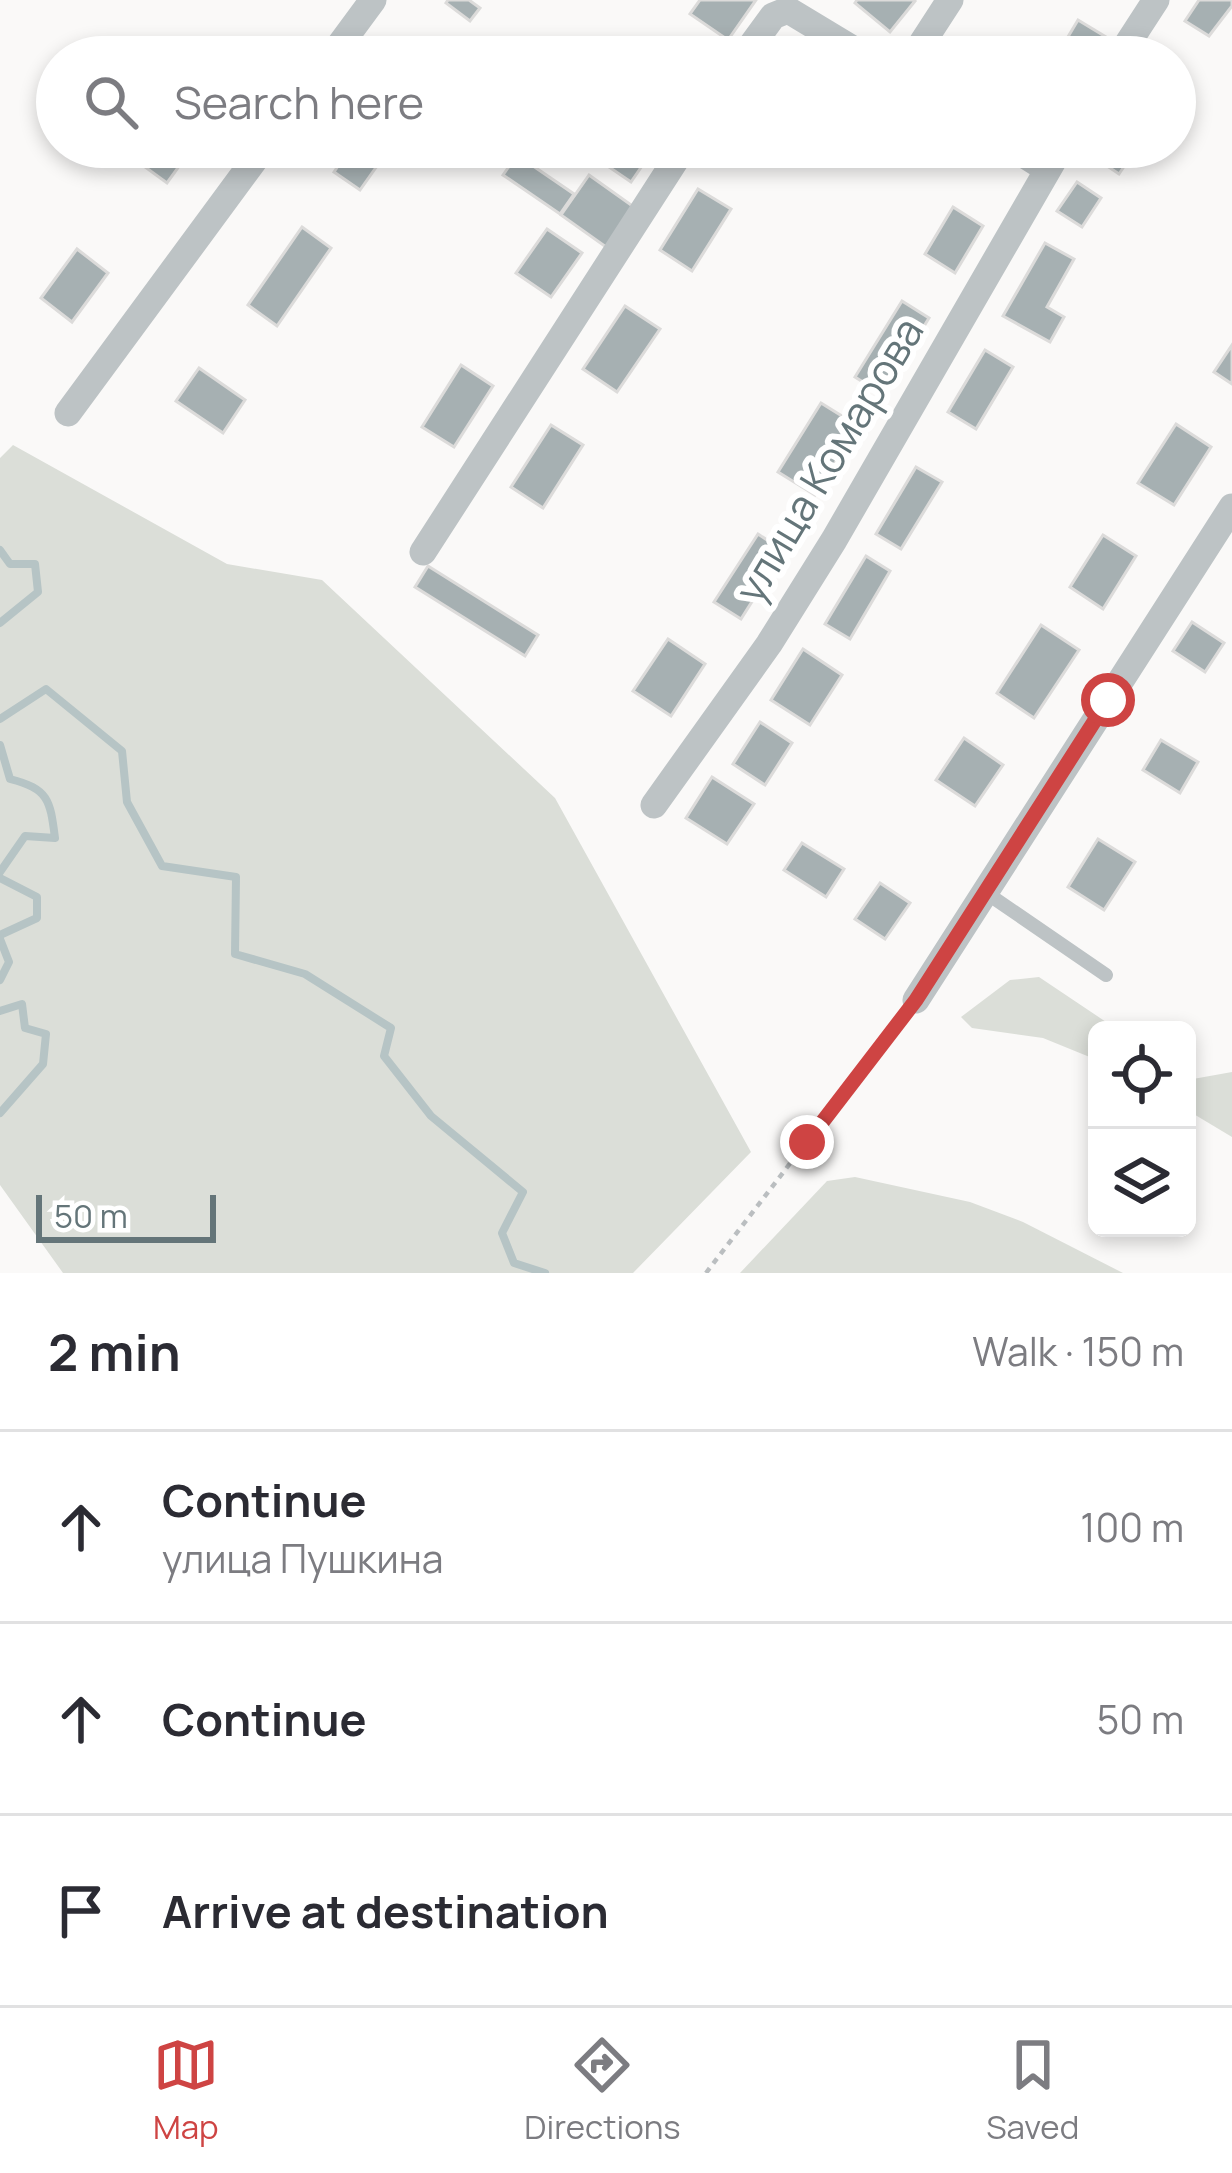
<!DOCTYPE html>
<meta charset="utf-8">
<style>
body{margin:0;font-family:Manrope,sans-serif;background:#f2f2f3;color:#2b2b33}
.controls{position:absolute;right:36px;bottom:36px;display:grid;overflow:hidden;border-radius:18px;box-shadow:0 6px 18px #0003}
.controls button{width:108px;height:108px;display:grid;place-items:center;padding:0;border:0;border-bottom:3px solid #e1e1e2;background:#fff;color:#2b2b33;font:60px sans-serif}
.scale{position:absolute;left:36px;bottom:30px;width:180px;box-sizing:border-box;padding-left:12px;border:6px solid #647579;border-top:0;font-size:33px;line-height:42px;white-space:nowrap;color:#647579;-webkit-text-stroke:9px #fff;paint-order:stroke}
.stop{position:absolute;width:36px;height:36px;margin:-27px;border:9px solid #ce4443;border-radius:50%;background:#fff}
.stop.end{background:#ce4443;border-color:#fff;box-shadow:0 3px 12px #0008}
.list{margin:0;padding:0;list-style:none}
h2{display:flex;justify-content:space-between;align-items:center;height:156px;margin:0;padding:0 48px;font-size:51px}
h2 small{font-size:39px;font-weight:400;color:#7c7c81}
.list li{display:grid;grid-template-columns:78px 1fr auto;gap:36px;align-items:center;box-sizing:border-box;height:192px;padding:0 48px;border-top:3px solid #e1e1e2}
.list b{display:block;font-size:45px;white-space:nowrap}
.list p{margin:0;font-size:39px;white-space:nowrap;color:#7c7c81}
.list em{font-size:39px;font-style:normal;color:#7c7c81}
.icon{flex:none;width:66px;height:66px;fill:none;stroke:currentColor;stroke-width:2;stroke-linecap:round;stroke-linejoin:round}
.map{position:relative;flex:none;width:1232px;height:1273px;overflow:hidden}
.search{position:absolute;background:#fff;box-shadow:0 6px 18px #0003;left:36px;right:36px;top:36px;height:132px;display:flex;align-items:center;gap:30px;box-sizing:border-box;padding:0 42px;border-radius:66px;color:#7c7c81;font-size:45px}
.sheet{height:732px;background:#fff}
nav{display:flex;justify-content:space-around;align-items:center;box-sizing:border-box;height:168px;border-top:3px solid #e1e1e2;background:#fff;font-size:33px;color:#7c7c81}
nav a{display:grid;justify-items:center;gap:6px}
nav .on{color:#ce4443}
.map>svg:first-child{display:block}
</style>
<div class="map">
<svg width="1232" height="1273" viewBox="0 0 1232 1273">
<rect width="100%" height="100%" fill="#faf9f8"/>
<!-- green -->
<g fill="#dbded8">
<path d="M 13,445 L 227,564 L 322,580 L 555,798 L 751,1152 L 633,1273 L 63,1273 L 0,1185 L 0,458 Z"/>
<path d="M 1039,977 L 1118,1030 L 1097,1030 L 1097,1060 L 1043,1038 L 972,1028 L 961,1017 L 1010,980 Z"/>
<path d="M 1232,1072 L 1232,1137 L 1187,1110 L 1187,1076 L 1193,1079 Z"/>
<path d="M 855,1177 L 970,1202 L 1023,1222 L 1123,1273 L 740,1273 L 827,1181 Z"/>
</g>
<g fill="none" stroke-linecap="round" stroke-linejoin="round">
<!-- stream -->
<g stroke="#b6c4c5" stroke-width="8">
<path d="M 0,550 L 10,564 L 35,564 L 38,592 L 0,623"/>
<path d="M 0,719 L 46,689 L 122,751 L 127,802 L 162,866 L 236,877 L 235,954 L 305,974 L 391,1028 L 384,1056 L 431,1116 L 523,1192 L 502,1233 L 514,1263 L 545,1273"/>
<path d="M 0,745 L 10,779 C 49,789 50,800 55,838 L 25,836 L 0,872"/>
<path d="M 0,878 L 37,897 L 37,918 L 0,935"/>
<path d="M 0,939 L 9,962 L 0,980"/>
<path d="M 0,1011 L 22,1004 L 25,1028 L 46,1034 L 43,1064 L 0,1113"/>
</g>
</g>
<!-- building -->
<g fill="#a6b0b2" stroke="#dcdbda" stroke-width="3">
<path d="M 448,0 L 469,0 L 480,8 L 470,21 L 446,3 Z"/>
<path d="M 700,0 L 756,0 L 728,40 L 690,14 Z"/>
<path d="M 857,0 L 914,0 L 915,1 L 890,32 L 855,3 Z"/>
<path d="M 1199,0 L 1232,0 L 1232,6 L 1209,36 L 1185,21 Z"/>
<path d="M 1078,20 L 1106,37 L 1093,57 L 1056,57 Z"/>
<path d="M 419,38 L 447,57 L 406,57 Z"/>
<path d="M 596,38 L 624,57 L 583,57 Z"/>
<path d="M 645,40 L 669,57 L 633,57 Z"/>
<path d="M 142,147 L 193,147 L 167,183 L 134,159 Z"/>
<path d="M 351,147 L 389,149 L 360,190 L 334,172 Z"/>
<path d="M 585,147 L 655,147 L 631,182 L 584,150 Z"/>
<path d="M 1101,147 L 1137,147 L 1119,174 L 1094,157 Z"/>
<path d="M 517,155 L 574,194 L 560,214 L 503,175 Z"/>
<path d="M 589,175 L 634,207 L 606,247 L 561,215 Z"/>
<path d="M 1077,182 L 1101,198 L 1082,227 L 1057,211 Z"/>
<path d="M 698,189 L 731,209 L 692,271 L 660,250 Z"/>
<path d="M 953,207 L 983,226 L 955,273 L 925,254 Z"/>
<path d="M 302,227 L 331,248 L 277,326 L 248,305 Z"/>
<path d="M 547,229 L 582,253 L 551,297 L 516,273 Z"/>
<path d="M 1045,243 L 1074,259 L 1047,307 L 1064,317 L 1050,342 L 1003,316 Z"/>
<path d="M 77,249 L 108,273 L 72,322 L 41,298 Z"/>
<path d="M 902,301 L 929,318 L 882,394 L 855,377 Z"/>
<path d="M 625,306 L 660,329 L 617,392 L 583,369 Z"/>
<path d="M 1232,345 L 1232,384 L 1214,372 Z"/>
<path d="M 985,350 L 1013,367 L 976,429 L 948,412 Z"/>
<path d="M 461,365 L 493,386 L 454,447 L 422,427 Z"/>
<path d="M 199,368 L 245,400 L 223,433 L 176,401 Z"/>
<path d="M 821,403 L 858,426 L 815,495 L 778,472 Z"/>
<path d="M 1176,424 L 1211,447 L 1174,505 L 1138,483 Z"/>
<path d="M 551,425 L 583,445 L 543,508 L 511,487 Z"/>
<path d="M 916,467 L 942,482 L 901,549 L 876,534 Z"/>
<path d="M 758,534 L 784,551 L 741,619 L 714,602 Z"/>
<path d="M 1103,535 L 1136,556 L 1103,609 L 1070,587 Z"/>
<path d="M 866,556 L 890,571 L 850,639 L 825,624 Z"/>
<path d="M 428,566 L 538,635 L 525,656 L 415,587 Z"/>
<path d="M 1192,622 L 1224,643 L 1205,672 L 1173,651 Z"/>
<path d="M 1041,625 L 1079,650 L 1034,718 L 997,693 Z"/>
<path d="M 668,639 L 705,664 L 671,716 L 633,691 Z"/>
<path d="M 803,649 L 842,675 L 810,725 L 771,700 Z"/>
<path d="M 760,722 L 792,743 L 765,785 L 733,764 Z"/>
<path d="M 964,738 L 1003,765 L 975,806 L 936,780 Z"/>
<path d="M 1161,740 L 1198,762 L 1180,793 L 1143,770 Z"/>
<path d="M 712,777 L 754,804 L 727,844 L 686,818 Z"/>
<path d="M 1098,839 L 1135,862 L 1104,910 L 1068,887 Z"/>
<path d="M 802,843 L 844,869 L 826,897 L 784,870 Z"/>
<path d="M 880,883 L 910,903 L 885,939 L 855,919 Z"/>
</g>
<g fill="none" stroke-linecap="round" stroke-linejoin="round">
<!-- path -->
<path stroke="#babec0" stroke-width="4.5" stroke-dasharray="6 6" stroke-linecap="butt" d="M 706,1273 L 900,1020"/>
<!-- lane -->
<path stroke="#bdc3c5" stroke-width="14" d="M 985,892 L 1106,975"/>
<!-- street -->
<g stroke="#bdc3c5" stroke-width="27">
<path d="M 331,57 L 373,0"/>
<path d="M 743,57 L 773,16 L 788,10 L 866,57"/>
<path d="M 913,57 L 950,0"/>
<path d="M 1119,57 L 1156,0"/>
<path d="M 1012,147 L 1047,169"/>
<path d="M 68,413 L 264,147"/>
<path d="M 423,552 L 684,147"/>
<path d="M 654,805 L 769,644 L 834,540 L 1061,147"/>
<path d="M 916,1000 L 1232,507"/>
</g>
</g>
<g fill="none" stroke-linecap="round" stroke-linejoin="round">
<!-- route -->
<path stroke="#ce4443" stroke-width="15" d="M 807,1142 L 916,1000 L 1108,700"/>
</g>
<g text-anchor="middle" stroke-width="12" stroke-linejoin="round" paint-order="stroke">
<!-- street labels -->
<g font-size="42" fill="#647579" stroke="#fff">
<text transform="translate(829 460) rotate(-59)" y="15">улица Комарова</text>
</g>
</g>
</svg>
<div class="controls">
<button><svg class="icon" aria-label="locate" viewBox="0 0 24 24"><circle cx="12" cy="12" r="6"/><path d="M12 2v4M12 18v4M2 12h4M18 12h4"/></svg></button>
<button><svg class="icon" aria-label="layers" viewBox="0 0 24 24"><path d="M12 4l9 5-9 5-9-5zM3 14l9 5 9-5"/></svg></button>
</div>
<div class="scale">50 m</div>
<div class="stop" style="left:1108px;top:700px"></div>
<div class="stop end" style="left:807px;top:1142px"></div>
<div class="search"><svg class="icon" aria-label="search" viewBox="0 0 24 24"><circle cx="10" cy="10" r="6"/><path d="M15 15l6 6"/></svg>Search here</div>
</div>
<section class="sheet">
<h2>2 min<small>Walk · 150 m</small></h2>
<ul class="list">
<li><svg class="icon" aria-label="ahead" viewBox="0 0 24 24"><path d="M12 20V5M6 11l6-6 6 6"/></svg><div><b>Continue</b><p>улица Пушкина</p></div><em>100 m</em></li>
<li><svg class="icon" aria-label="ahead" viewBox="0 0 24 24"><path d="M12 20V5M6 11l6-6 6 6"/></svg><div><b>Continue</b></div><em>50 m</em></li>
<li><svg class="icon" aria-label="arrive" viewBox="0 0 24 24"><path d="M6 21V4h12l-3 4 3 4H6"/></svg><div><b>Arrive at destination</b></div></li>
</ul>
</section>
<nav>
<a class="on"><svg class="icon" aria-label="map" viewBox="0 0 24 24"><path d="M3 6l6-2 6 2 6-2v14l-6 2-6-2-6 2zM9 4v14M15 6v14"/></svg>Map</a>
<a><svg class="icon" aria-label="directions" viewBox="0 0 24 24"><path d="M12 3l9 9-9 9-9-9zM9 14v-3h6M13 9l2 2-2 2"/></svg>Directions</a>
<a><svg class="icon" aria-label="saved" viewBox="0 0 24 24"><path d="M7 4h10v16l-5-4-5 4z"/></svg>Saved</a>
</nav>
